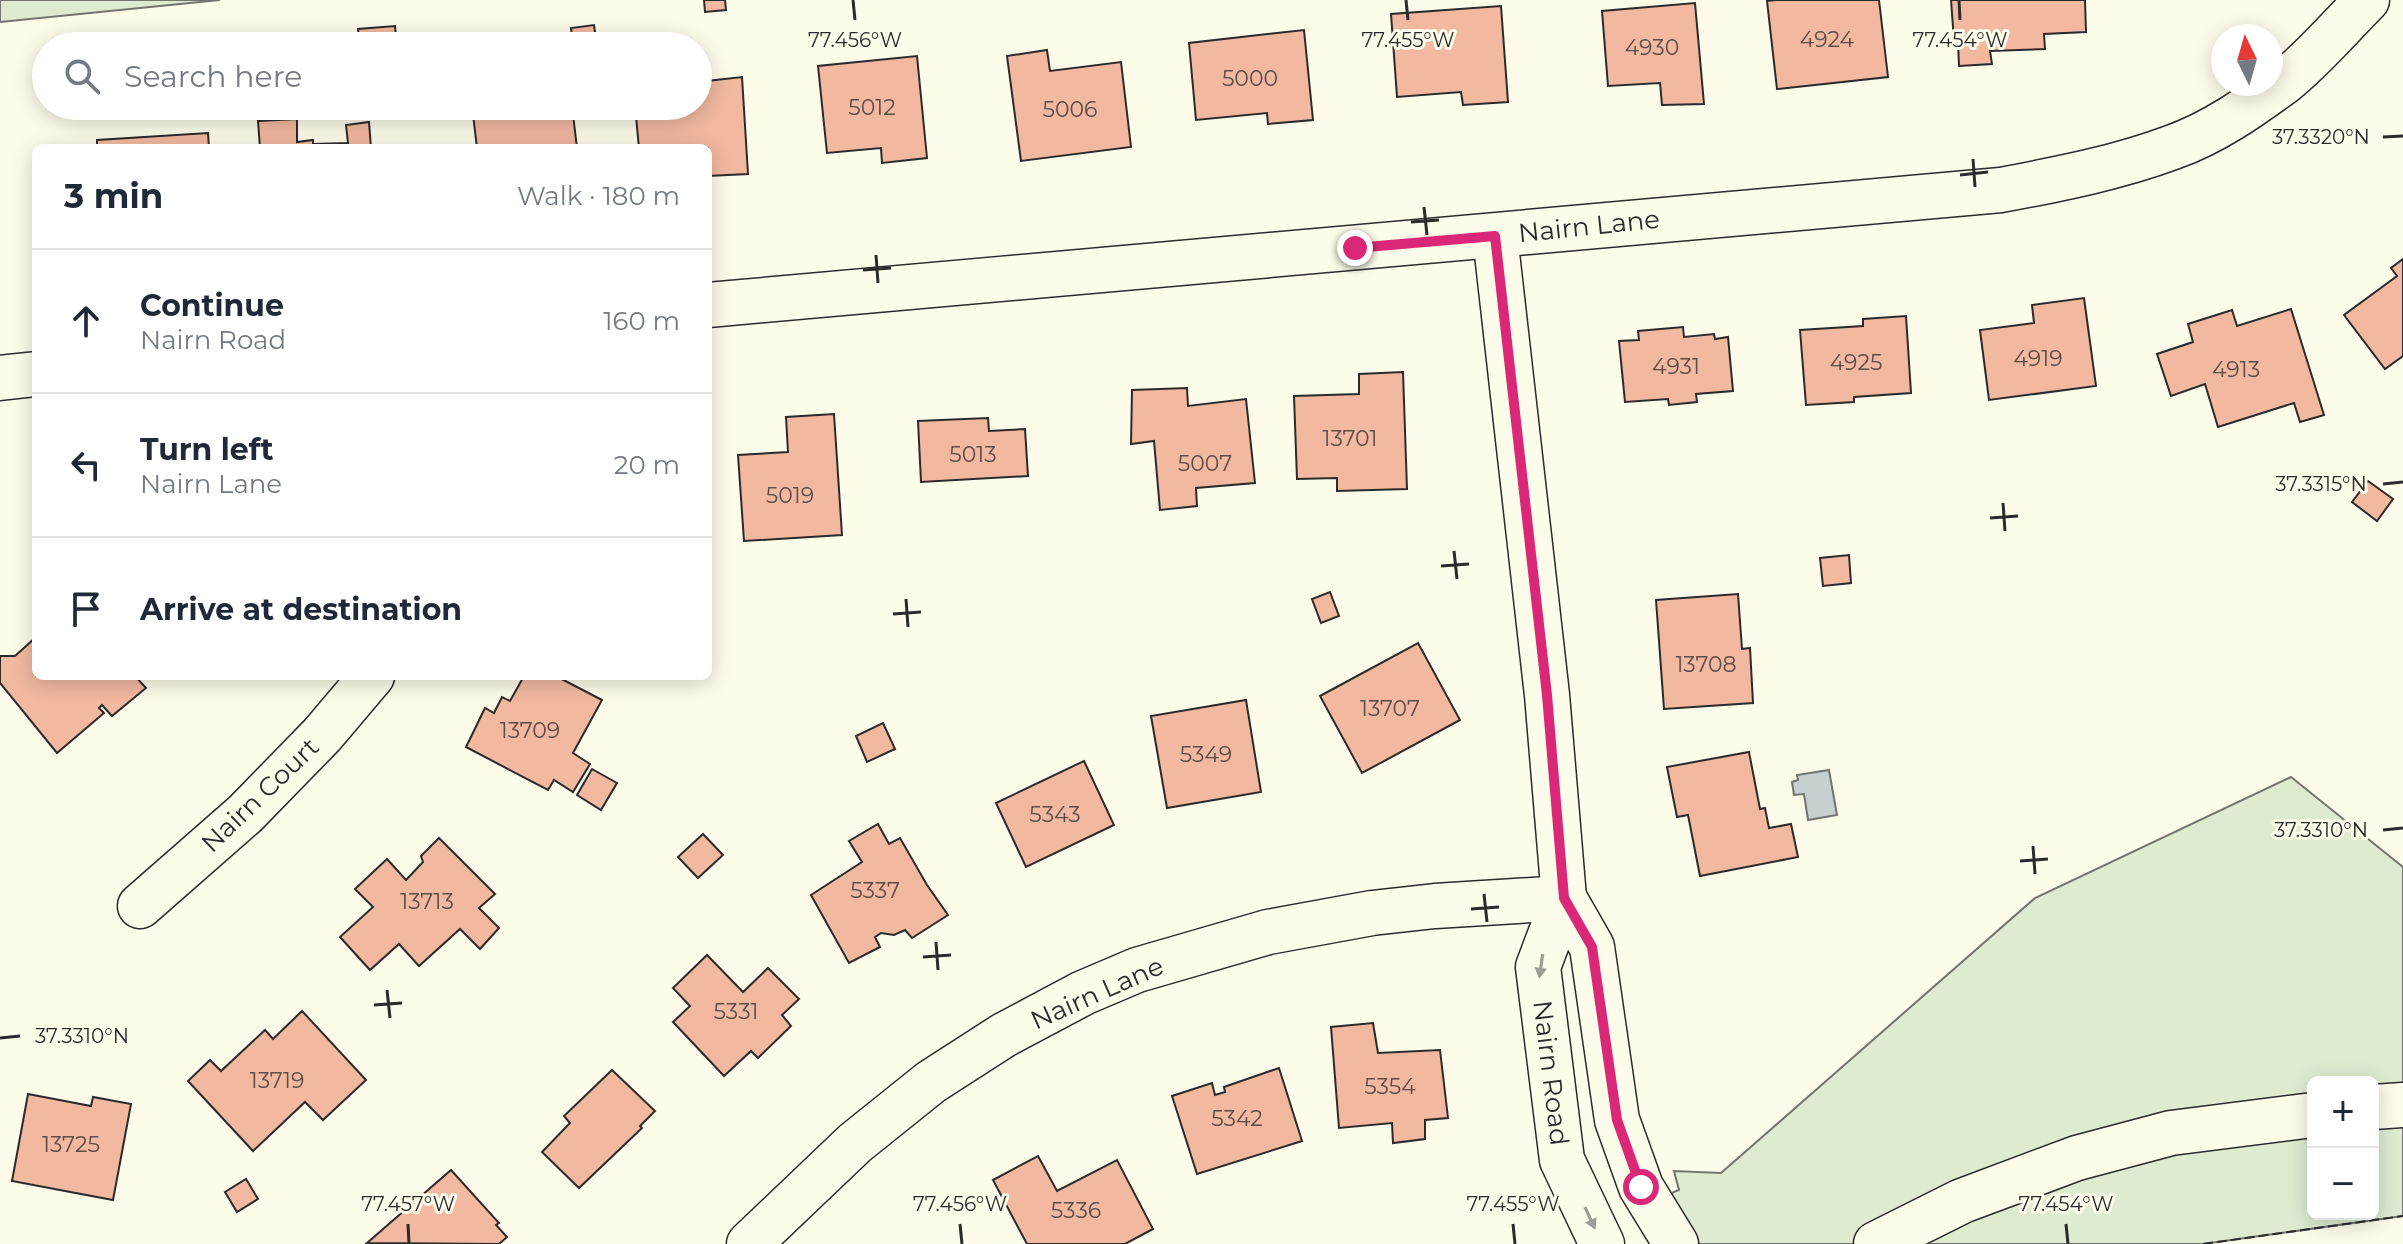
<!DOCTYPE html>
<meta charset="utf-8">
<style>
body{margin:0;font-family:Montserrat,sans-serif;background:#f2f2f3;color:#1f2937}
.controls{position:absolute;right:24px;bottom:24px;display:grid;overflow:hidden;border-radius:12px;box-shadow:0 4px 20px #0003}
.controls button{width:72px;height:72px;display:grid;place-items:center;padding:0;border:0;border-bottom:2px solid #e0e1e3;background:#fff;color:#1f2937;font:40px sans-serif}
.compass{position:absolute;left:2211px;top:24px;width:72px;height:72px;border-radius:50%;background:#fff;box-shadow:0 4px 20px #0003;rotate:355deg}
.stop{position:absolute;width:24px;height:24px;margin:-18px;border:6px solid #db2777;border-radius:50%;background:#fff}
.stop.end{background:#db2777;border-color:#fff;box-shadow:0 2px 8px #0008}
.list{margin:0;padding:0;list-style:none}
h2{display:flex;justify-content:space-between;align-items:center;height:104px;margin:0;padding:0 32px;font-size:34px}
h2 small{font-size:26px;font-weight:400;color:#747a83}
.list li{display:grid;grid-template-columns:52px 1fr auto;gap:24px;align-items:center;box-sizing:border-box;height:144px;padding:0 32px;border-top:2px solid #e0e1e3}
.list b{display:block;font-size:30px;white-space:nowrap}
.list p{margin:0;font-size:26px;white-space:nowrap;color:#747a83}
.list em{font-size:26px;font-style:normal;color:#747a83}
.icon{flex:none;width:44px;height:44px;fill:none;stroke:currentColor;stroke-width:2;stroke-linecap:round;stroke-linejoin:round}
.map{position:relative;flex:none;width:2403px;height:1244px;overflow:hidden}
.search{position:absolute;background:#fff;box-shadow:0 4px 20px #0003;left:32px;top:32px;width:680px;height:88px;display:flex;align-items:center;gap:20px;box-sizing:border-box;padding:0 28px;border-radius:44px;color:#747a83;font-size:30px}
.panel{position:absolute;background:#fff;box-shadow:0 4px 20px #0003;left:32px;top:144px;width:680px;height:536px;border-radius:12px}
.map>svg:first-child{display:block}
</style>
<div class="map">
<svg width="2403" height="1244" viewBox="0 0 2403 1244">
<rect width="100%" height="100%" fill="#fdfbea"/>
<!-- green -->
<g fill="#deebd1" stroke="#74746e" stroke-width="2" fill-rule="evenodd">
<path d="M 0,0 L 220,0 L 0,22 Z"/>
<path d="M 2291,777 L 2403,867 L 2403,1216 L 2203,1244 L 1676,1244 L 1650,1202 L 1679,1190 L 1674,1171 L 1721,1173 L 2035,898 ZM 2313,1082 L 2373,1082 L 2373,1214 L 2313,1214 Z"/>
</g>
<!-- water -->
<path fill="#c7d0d0" stroke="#74746e" stroke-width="2" d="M 1829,770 L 1837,815 L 1808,820 L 1804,794 L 1794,795 L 1792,782 L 1798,780 L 1797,775 Z"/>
<!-- building -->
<g fill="#f2b8a0" stroke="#2b2b2b" stroke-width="2">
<path d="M 704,0 L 725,0 L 726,10 L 705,12 Z"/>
<path d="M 1776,0 L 1879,0 L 1888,77 L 1777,89 L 1767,1 Z"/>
<path d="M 1951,0 L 2085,0 L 2086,32 L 2044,34 L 2045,49 L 1990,51 L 1992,64 L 1959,66 L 1958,42 L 1954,41 Z"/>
<path d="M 1695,3 L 1704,104 L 1662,105 L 1660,83 L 1608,86 L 1602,11 Z"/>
<path d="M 1501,6 L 1508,102 L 1463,105 L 1461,92 L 1397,97 L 1391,14 Z"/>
<path d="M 594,25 L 597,46 L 573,46 L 571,28 Z"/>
<path d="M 395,26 L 397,46 L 360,46 L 358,29 Z"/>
<path d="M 1304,30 L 1313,120 L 1268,124 L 1267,113 L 1196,120 L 1189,43 Z"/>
<path d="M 213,40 L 214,46 L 189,46 L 189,43 Z"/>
<path d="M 1047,50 L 1050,71 L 1121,62 L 1131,147 L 1021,161 L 1007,56 Z"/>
<path d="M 917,56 L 927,158 L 882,163 L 881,148 L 827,153 L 818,66 Z"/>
<path d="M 742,77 L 748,174 L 708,176 L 708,148 L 639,148 L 635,106 L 698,106 L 698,82 Z"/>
<path d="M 472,106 L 572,106 L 577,148 L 477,148 Z"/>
<path d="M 297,119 L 297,142 L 313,140 L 313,144 L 348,143 L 346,125 L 369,122 L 371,148 L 260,148 L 258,121 Z"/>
<path d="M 208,133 L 209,148 L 97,148 L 97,140 Z"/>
<path d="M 2403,259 L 2403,356 L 2385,369 L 2344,315 L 2397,276 L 2391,268 Z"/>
<path d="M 2084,298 L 2096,386 L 1989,400 L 1980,330 L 2034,323 L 2032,305 Z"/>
<path d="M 2291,309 L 2324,415 L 2300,422 L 2294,403 L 2218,427 L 2205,384 L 2171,396 L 2157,354 L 2193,342 L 2188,324 L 2232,310 L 2237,326 Z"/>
<path d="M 1906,316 L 1911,393 L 1854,397 L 1854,402 L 1806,405 L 1800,330 L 1863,326 L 1863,319 Z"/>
<path d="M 1683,327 L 1684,337 L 1714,334 L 1715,339 L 1728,337 L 1733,391 L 1696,394 L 1697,402 L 1669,405 L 1668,399 L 1625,402 L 1619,341 L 1639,340 L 1638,331 Z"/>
<path d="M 1403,372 L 1407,489 L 1337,491 L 1337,478 L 1297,479 L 1294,396 L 1359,394 L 1359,374 Z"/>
<path d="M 1187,388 L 1188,406 L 1246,399 L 1255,483 L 1196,488 L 1197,506 L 1160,510 L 1154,441 L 1131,444 L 1132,390 Z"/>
<path d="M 834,414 L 842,535 L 744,541 L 738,455 L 788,452 L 786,417 Z"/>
<path d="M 988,418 L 989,431 L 1025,429 L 1028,476 L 921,482 L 918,421 Z"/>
<path d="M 2368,481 L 2393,499 L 2377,521 L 2352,502 Z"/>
<path d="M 1849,555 L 1851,583 L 1823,586 L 1820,558 Z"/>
<path d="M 1330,592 L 1339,616 L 1321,623 L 1312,599 Z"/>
<path d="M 1738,594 L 1742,649 L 1750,648 L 1753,703 L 1664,709 L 1656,600 Z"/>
<path d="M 35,638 L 36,676 L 135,676 L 146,688 L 112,716 L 102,705 L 99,708 L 104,713 L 57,753 L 0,683 L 0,656 L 15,656 Z"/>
<path d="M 1418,643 L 1460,720 L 1362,773 L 1320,696 Z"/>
<path d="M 524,676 L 556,676 L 602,700 L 573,753 L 590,764 L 573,792 L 554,780 L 548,790 L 466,747 L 485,708 L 494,713 L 502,697 L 510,701 Z"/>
<path d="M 1246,700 L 1261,792 L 1167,808 L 1151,716 Z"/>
<path d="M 883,723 L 895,749 L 867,762 L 856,736 Z"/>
<path d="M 1749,752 L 1760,809 L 1765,808 L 1769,828 L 1791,824 L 1798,857 L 1700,876 L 1688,815 L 1677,817 L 1667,767 Z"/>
<path d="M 1084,761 L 1114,825 L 1026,867 L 996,803 Z"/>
<path d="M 592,769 L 617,783 L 601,810 L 577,795 Z"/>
<path d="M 878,824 L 889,844 L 900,838 L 927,885 L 948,915 L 912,938 L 905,930 L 894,935 L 881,933 L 875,937 L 880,947 L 849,963 L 811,895 L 862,862 L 849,841 Z"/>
<path d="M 703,834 L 723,855 L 698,878 L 678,857 Z"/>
<path d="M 439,838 L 495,894 L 479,908 L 499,928 L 480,949 L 460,929 L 419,966 L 399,944 L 370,970 L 340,937 L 373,907 L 355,889 L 387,859 L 406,880 L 423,862 L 421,856 Z"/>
<path d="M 707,955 L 743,992 L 768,968 L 799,999 L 782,1015 L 791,1026 L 758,1058 L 751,1051 L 724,1076 L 673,1022 L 690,1006 L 673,988 Z"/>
<path d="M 302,1011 L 366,1080 L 323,1120 L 305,1102 L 253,1151 L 188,1081 L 210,1060 L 221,1071 L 265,1030 L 273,1039 Z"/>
<path d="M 1373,1023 L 1378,1053 L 1440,1050 L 1448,1118 L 1425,1120 L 1425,1139 L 1393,1143 L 1392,1123 L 1339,1128 L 1331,1027 Z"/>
<path d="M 1279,1068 L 1302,1141 L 1197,1174 L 1172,1096 L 1212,1083 L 1215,1095 L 1225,1092 L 1224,1087 Z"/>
<path d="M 612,1070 L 655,1111 L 640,1126 L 642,1128 L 579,1188 L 542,1152 L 570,1123 L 564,1116 Z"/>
<path d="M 28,1094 L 91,1106 L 93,1097 L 131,1104 L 113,1200 L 12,1181 Z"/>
<path d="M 1038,1156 L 1057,1191 L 1117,1160 L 1153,1229 L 1125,1244 L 1027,1244 L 993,1180 Z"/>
<path d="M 451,1170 L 499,1223 L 496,1225 L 507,1237 L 499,1244 L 367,1243 Z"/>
<path d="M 246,1179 L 258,1199 L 237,1212 L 225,1192 Z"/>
</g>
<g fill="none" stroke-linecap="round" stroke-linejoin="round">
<defs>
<g id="minor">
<path d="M 708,305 L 2001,190 C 2059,179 2117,168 2173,147 C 2213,133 2250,107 2284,82 C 2313,59 2341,26 2367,0"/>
<path d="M 0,378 L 36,374"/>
<path d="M 140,906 L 245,814 L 322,735 L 372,676"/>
<path d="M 2373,1107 L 2403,1105"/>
<path d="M 749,1244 L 855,1143 L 931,1082 L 1004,1035 L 1083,993 L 1137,970 L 1268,932 L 1372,913 L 1435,906 L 1564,898 L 1547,695 L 1495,236"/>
<path d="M 1602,1244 L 1562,1160 L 1538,967 L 1564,898 L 1592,947 L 1617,1120 L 1641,1187 L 1676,1244"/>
<path d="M 1876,1244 L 1962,1201 L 2077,1158 L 2171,1133 L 2313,1115"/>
</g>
</defs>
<!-- minor casing -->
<use href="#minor" stroke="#2b2b2b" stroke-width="47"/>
<!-- minor -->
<use href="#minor" stroke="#fdfbea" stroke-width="44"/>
<!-- fence -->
<path stroke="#2b2b2b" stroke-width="2" stroke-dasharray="10 4" stroke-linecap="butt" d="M 2203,1244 L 2403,1216"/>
</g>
<!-- one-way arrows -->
<defs><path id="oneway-solid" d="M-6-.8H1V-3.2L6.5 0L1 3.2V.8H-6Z" transform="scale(2)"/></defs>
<g fill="#9e9d94">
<use href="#oneway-solid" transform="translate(1541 966) rotate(98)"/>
<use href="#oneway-solid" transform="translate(1590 1218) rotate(65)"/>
</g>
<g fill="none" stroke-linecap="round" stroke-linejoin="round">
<!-- route -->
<path stroke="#db2777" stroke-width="10" d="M 1355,248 L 1495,236 L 1547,695 L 1564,898 L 1592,947 L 1617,1120 L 1641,1187"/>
</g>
<!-- ticks -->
<path fill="none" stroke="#2b2b2b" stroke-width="3" d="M 853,0 L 855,20M 1406,0 L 1408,20M 1959,0 L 1960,20M 2383,137 L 2403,136M 1973,159 L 1975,187M 1960,175 L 1988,172M 1424,207 L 1427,235M 1411,222 L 1439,220M 876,255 L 878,283M 863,270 L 891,268M 2383,484 L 2403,482M 2003,503 L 2005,531M 1990,518 L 2018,516M 1454,551 L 1457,579M 1441,566 L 1469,564M 906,599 L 908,627M 893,614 L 921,612M 2383,830 L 2403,828M 2033,846 L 2035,874M 2020,861 L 2048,859M 1484,894 L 1487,922M 1471,909 L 1499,907M 936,942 L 938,970M 923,957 L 951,955M 387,990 L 390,1018M 374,1005 L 402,1003M 0,1038 L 20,1036M 408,1224 L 409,1244M 960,1224 L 962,1244M 1513,1224 L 1515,1244M 2066,1224 L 2068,1244"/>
<g text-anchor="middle" stroke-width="6" stroke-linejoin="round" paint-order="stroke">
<!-- number labels -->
<g font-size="22" fill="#5d4e48">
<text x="1827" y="47">4924</text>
<text x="1652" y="55">4930</text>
<text x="1250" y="86">5000</text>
<text x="872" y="115">5012</text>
<text x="1070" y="117">5006</text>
<text x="2038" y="366">4919</text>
<text x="1856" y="370">4925</text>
<text x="1676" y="374">4931</text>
<text x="2236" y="377">4913</text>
<text x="1350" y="446">13701</text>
<text x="973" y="462">5013</text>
<text x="1205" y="471">5007</text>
<text x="790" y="503">5019</text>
<text x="1706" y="672">13708</text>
<text x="1390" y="716">13707</text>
<text x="530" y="738">13709</text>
<text x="1206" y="762">5349</text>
<text x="1055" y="822">5343</text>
<text x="875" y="898">5337</text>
<text x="427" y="909">13713</text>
<text x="736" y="1019">5331</text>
<text x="277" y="1088">13719</text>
<text x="1390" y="1094">5354</text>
<text x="1237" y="1126">5342</text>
<text x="71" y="1152">13725</text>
<text x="1076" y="1218">5336</text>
</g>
<!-- street labels -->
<g font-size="26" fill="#2b2b2b" stroke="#fdfbea">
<text transform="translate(1589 226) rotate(-6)" y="9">Nairn Lane</text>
<text transform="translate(260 795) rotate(-44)" y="9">Nairn Court</text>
<text transform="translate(1097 993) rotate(-24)" y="9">Nairn Lane</text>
<text transform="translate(1551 1073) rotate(83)" y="9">Nairn Road</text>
</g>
</g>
<g font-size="20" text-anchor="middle" fill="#2b2b2b" stroke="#fdfbea" stroke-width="6" stroke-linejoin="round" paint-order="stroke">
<text x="855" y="47">77.456°W</text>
<text x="1408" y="47">77.455°W</text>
<text x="1960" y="47">77.454°W</text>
<text x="2321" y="144">37.3320°N</text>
<text x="2321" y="491">37.3315°N</text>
<text x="2321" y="837">37.3310°N</text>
<text x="82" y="1043">37.3310°N</text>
<text x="408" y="1211">77.457°W</text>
<text x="960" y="1211">77.456°W</text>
<text x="1513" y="1211">77.455°W</text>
<text x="2066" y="1211">77.454°W</text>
</g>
</svg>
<div class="controls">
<button>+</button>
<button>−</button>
</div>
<svg class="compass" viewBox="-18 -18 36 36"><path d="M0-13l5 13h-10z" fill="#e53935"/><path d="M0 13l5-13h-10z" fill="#747a83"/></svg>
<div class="stop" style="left:1641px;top:1187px"></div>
<div class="stop end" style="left:1355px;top:248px"></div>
<div class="search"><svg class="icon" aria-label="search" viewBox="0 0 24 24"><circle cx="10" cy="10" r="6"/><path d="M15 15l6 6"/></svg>Search here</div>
<section class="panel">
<h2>3 min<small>Walk · 180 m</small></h2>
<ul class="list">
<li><svg class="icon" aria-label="ahead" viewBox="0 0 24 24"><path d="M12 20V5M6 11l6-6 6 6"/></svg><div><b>Continue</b><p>Nairn Road</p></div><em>160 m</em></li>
<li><svg class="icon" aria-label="left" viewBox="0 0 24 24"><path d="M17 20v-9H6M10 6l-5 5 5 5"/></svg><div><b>Turn left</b><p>Nairn Lane</p></div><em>20 m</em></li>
<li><svg class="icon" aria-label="arrive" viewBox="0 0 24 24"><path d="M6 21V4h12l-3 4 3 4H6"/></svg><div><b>Arrive at destination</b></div></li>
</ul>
</section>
</div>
